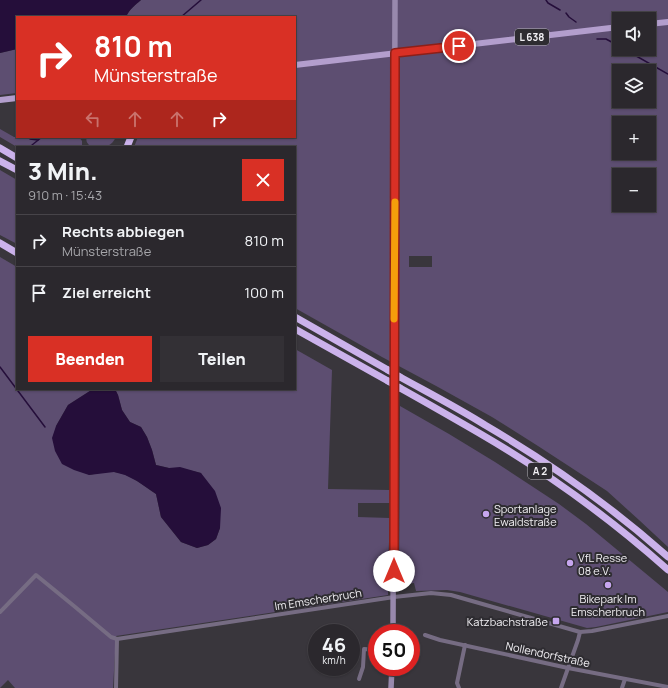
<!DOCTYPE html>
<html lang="de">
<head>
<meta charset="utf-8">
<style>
	:root { --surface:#2b282d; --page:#333035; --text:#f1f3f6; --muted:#a6a6aa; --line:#474449; --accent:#d93025 }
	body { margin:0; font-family:Manrope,sans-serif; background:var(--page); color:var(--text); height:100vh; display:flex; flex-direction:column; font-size:15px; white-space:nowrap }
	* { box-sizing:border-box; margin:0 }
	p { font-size:13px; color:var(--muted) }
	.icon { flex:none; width:22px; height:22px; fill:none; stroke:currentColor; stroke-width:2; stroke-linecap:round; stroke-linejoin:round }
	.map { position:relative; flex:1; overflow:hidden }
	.details { position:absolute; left:16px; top:146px; width:280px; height:244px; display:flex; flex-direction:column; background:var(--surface); border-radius:0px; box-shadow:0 1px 3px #0004,0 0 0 1px var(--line) }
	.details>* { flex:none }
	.hud { position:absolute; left:16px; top:16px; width:280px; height:122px; border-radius:0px; box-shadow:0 1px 3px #0004,0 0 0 1px var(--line); background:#d93025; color:#fff; overflow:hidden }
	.tools { position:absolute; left:612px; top:12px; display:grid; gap:8px }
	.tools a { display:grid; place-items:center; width:44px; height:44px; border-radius:0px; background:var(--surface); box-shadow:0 1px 3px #0004,0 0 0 1px var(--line); font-size:20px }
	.speed { position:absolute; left:308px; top:624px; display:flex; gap:8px; font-size:20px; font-weight:700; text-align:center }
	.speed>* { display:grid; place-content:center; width:52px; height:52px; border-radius:50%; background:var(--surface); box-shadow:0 1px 3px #0004,0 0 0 1px var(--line); line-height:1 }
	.speed small { font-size:10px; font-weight:400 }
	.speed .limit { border:6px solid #d22; background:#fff; color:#111 }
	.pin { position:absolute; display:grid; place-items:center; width:34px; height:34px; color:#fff; margin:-17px; border:2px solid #fff; border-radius:50%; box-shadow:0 1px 4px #0007 }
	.me { position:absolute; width:44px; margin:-22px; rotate:0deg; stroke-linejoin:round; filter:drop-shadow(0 0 3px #0008) }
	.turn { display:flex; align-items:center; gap:14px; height:84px; padding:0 12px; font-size:18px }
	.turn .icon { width:52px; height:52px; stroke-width:2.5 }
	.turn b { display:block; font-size:28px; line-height:34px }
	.lanes { display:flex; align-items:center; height:38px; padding:0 12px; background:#0003; justify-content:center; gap:20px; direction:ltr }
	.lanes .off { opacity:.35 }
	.round { display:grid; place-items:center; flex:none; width:42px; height:42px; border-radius:0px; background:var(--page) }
	.headline { display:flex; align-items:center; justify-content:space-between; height:68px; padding:0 12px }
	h1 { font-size:24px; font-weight:800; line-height:30px }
	.primary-button { display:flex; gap:8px; margin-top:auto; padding:8px 12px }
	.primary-button a { flex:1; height:46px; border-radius:0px; background:var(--accent); color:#fff; font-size:16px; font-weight:800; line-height:46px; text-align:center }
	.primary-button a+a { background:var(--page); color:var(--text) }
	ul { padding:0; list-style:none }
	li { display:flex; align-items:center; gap:12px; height:52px; padding:0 12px; border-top:1px solid var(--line) }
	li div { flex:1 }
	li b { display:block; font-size:15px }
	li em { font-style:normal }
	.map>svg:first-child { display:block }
</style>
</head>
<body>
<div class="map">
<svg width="668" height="688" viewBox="0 0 668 688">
	<rect width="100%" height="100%" fill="#39363c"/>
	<!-- green -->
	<g fill="#5d4e71" fill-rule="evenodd">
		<path d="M141,0H668V547L639,520L607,491L538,446L492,417L438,387L382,357L295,308V147H134L138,137H295V17H126C129,10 135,5 141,0ZM619,19H649V49H619ZM619,71H649V101H619ZM619,123H649V153H619ZM619,175H649V205H619ZM409,256H432V267H409Z"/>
		<polygon points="17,49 17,93 0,95 0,53"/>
		<polygon points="0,129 14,137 79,137 82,141 82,147 17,147 0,137"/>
		<path d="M87,137H116C110,149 102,147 91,147C88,144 85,141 87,137Z"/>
		<polygon points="0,170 17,180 17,244 0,235"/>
		<path d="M0,257L17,267V389H93L68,405L56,426L89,475C97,474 106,471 114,472C130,473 143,486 156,494L161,517L181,542L197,548L208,545L216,539L220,528L201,473L180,468H169L156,465L152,450L147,437L141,427L130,422L122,410L118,395L115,389H295V349L332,370L328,489L390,490V503H358V517L390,518L388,566V595L116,636L113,688H15L8,680L0,688Z"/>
		<polygon points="400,406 449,434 495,462 559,504 586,524 668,592 668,612 596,627 587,628 460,592 447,590 416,591 414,583 401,585 399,577"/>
	</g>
	<!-- water -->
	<g fill="#250e3a">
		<path d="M0,0H141C135,5 129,10 126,17H17V49L0,53Z"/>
		<polygon points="93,389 115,389 118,395 122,410 130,422 141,427 147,437 152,450 156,465 169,468 180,467 201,473 215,491 221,508 220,528 216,539 208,545 197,548 181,542 161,517 156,494 137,481 125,475 114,472 89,475 74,470 62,464 55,451 52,438 56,426 68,405"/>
	</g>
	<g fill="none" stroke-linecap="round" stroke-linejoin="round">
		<!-- stream -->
		<g stroke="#250e3a" stroke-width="1.5">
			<polyline points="546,0 548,3 560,10"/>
			<polyline points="566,13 569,17 576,22"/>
			<polyline points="181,17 201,0"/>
			<polyline points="597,39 606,39 619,46"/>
			<polyline points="624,49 668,74"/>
			<polyline points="30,139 38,140"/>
			<polyline points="32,145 42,137"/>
			<polyline points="0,367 45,427"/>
		</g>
		<!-- street -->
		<g stroke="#766c83" stroke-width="4">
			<polyline points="0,612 36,575 74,606 111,637 117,639 394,597 431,593 451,595 580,632 592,631 668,616"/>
			<polyline points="425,635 440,640 568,668 668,687"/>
			<polyline points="359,679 363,667 364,649 377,650"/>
			<polyline points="116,688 117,639"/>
			<polyline points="459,688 457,683 465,645"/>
			<polyline points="561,688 578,640 580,632"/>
			<polyline points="622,688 625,679"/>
		</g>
		<!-- secondary -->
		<g stroke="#9889ad" stroke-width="5.5">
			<polyline points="393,633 395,0"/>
			<polyline points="391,688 392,667"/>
		</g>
		<!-- primary -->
		<g stroke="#b39ecd" stroke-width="6">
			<polyline points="649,24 668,22"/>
			<polyline points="295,65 619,27"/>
			<polyline points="0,100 17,98"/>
		</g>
		<!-- highway -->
		<g stroke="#cbb2eb" stroke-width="7">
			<polyline points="127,147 131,137"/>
			<polyline points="0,148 17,158"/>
			<polyline points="0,161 17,170"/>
			<polyline points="0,243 17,253"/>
			<polyline points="295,317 388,370"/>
			<polyline points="295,329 388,381"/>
			<path d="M400,377C429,393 458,408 485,425C550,463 612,507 668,557"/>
			<path d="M400,388C427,403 453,418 479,433C546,472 610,518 668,570"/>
		</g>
		<!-- highway-bridge -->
		<g stroke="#cbb2eb" stroke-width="7">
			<polyline points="388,370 400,377"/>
			<polyline points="388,381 400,388"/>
		</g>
	</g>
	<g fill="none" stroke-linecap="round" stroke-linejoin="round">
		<defs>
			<polyline id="route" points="394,571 395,53 459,46"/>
		</defs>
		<!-- route casing -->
		<use href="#route" stroke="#8d1f18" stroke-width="10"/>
		<!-- route -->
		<use href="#route" stroke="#d93025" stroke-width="7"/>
		<!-- slow -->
		<polyline stroke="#f59e0b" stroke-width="7" points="394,319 395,202"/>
	</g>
	<!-- markers -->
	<g fill="#c7a6ef" stroke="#2e2c31" stroke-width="1.5">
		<circle cx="486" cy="514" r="4"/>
		<circle cx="570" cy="563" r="4"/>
		<circle cx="608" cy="585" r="4"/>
		<rect x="552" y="617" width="8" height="8" rx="2"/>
	</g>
	<g text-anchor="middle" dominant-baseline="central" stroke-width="4" stroke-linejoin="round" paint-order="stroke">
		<!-- shield labels -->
		<g fill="#2e2c31" stroke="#b7b5ba" stroke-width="1">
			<rect x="515" y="29" width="34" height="16" rx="3"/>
			<rect x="528" y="463" width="24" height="16" rx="3"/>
		</g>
		<g font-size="10" font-weight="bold" fill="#f2f0f4">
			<text x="532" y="37">L 638</text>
			<text x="540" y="471">A 2</text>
		</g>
		<!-- poi labels -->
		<g font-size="11" fill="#f2f0f4" stroke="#2e2c31" text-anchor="start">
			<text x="494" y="508">Sportanlage<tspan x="494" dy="13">Ewaldstraße</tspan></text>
			<text x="578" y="557">VfL Resse<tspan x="578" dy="13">08 e.V.</tspan></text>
			<text x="608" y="598" text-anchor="middle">Bikepark Im<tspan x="608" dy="13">Emscherbruch</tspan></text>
			<text x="548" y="621" text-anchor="end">Katzbachstraße</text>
		</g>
		<!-- street labels -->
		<g font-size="11" fill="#f2f0f4" stroke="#2e2c31">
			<text transform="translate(318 599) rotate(-9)">Im Emscherbruch</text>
			<text transform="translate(548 654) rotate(12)">Nollendorfstraße</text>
		</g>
	</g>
</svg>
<div class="tools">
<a><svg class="icon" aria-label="sound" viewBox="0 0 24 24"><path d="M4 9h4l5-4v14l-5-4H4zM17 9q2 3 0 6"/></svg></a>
<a><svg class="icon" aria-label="layers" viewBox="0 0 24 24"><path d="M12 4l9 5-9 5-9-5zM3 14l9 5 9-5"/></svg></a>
<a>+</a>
<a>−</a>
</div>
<div class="speed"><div>46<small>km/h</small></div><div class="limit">50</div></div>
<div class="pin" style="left:459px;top:46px;background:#d93025"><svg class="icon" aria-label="arrive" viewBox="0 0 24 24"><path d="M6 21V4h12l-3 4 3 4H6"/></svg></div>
<svg class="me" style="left:394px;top:571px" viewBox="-20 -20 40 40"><circle r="19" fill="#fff"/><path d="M0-13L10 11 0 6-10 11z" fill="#d93025"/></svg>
<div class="hud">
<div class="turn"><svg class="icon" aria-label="right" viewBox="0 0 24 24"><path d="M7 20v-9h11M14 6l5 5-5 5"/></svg><div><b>810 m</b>Münsterstraße</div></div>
<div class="lanes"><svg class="icon off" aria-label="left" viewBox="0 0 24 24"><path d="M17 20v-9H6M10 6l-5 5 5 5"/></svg><svg class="icon off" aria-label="ahead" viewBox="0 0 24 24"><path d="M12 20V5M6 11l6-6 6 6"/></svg><svg class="icon off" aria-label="ahead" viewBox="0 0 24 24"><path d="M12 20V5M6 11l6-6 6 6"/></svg><svg class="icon" aria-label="right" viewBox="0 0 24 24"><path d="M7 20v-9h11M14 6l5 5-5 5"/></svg></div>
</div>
<section class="details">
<div class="headline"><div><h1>3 Min.</h1><p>910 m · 15:43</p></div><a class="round" style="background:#d93025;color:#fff"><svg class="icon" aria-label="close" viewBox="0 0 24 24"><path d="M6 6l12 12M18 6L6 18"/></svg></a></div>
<ul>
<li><svg class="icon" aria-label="right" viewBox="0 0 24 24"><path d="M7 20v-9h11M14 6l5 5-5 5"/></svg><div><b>Rechts abbiegen</b><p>Münsterstraße</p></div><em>810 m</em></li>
<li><svg class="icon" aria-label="arrive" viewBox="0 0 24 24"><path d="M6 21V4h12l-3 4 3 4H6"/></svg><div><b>Ziel erreicht</b></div><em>100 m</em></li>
</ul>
<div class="primary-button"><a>Beenden</a><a>Teilen</a></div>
</section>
</div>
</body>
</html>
